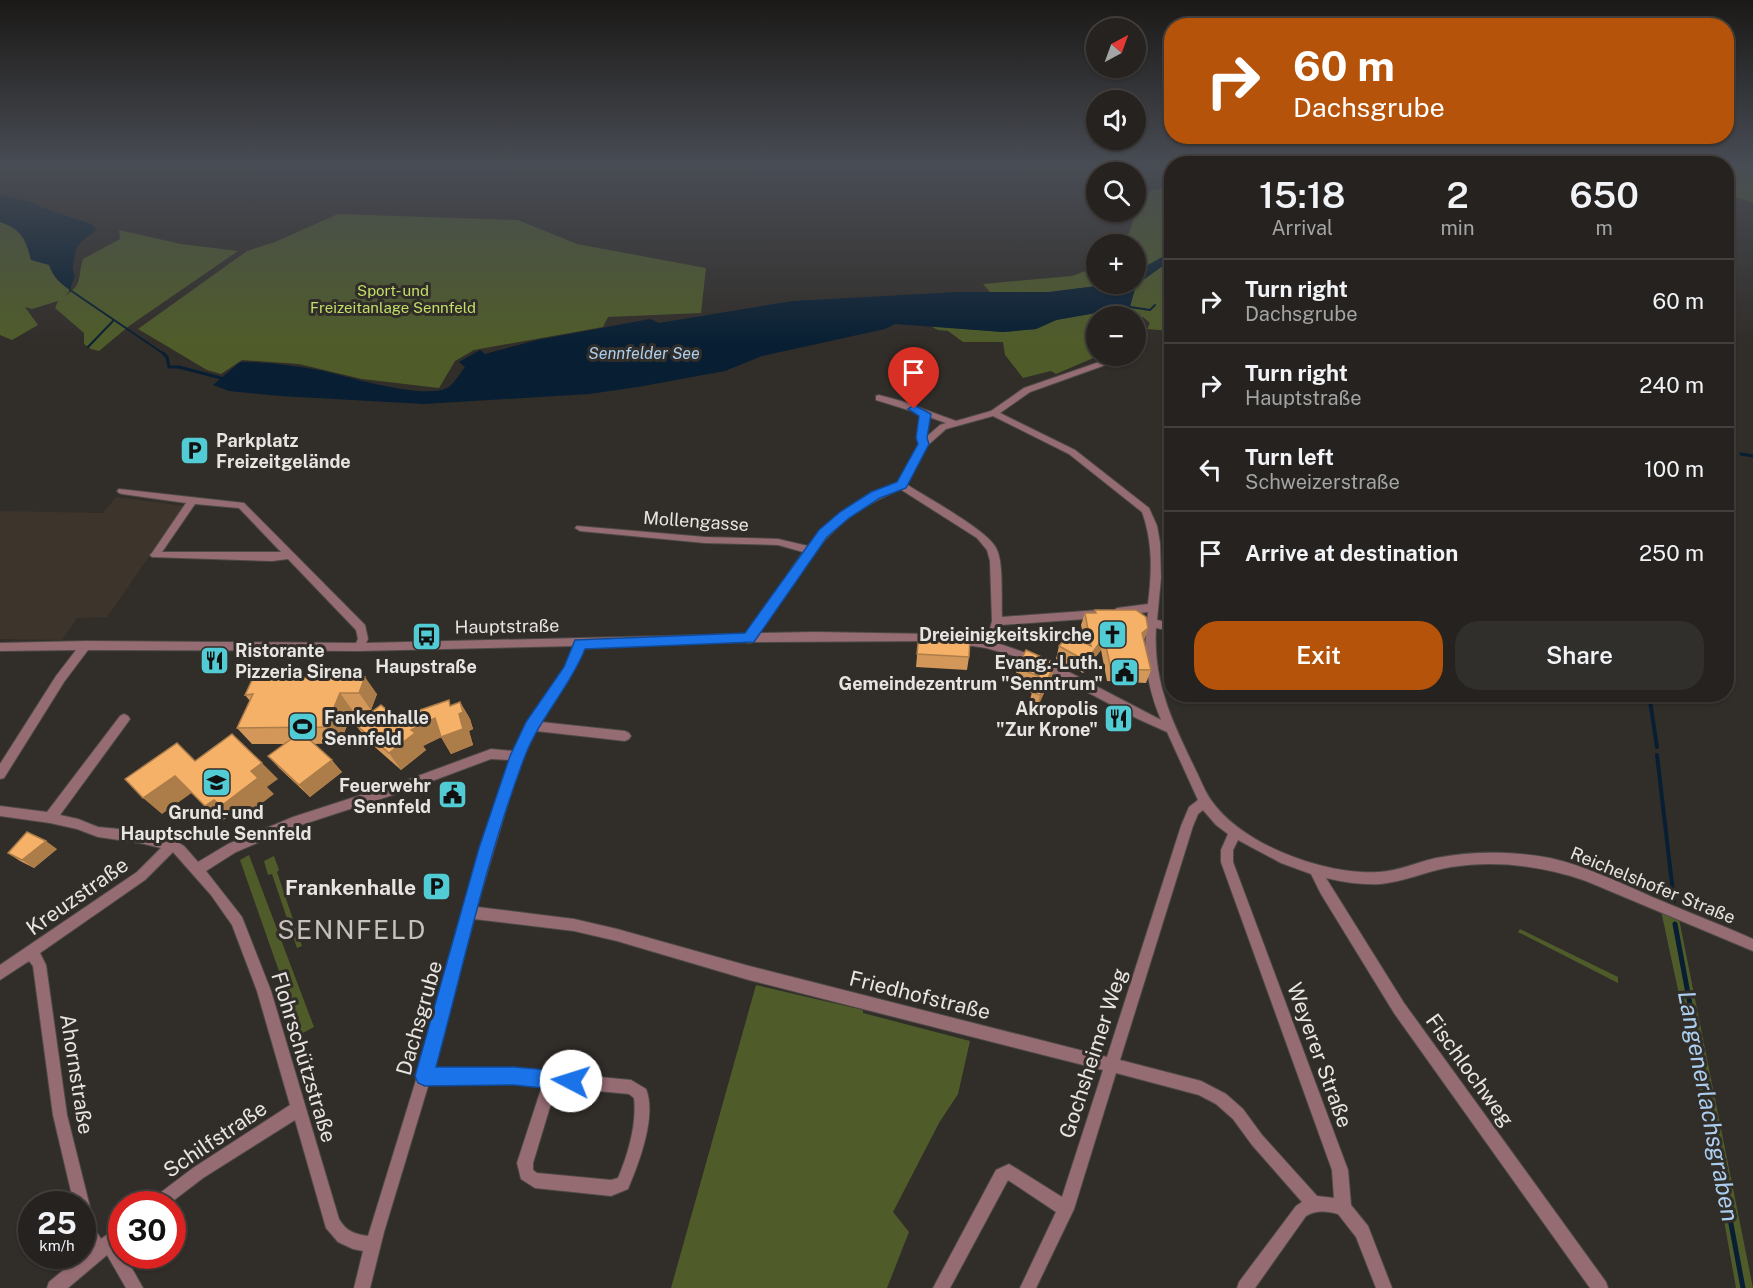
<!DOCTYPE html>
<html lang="en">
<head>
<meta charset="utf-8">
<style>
	:root { --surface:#25221f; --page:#312f2c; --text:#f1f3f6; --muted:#a3a4a4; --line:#423f3d; --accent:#b45309 }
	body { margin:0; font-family:"Public Sans",sans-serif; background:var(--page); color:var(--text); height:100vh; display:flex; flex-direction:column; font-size:22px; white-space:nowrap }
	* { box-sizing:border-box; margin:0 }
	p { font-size:20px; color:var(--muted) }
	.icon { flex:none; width:33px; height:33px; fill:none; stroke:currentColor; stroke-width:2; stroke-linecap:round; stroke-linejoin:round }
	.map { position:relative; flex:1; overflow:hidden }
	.side { position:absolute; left:1164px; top:156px; width:570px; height:546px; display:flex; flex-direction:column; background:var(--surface); border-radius:24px; box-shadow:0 2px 4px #0004,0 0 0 2px var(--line) }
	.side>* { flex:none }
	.top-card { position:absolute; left:1164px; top:18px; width:570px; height:126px; border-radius:24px; box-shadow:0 2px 4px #0004,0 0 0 2px var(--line); background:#b45309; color:#fff; overflow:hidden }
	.needle { width:39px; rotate:41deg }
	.controls { position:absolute; left:1086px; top:18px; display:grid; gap:12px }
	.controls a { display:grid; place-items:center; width:60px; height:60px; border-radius:50%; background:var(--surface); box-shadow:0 2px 4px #0004,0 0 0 2px var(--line); font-size:30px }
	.speed { position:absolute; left:18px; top:1191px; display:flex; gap:12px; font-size:30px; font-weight:700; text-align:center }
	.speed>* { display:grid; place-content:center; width:78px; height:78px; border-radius:50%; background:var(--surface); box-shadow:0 2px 4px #0004,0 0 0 2px var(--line); line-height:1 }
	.speed small { font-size:15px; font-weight:400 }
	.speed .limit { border:9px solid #d22; background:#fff; color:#111 }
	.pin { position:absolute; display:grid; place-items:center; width:51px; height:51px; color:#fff; margin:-62px -26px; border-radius:50% 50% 50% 0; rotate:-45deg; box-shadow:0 0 6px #0007 }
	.pin .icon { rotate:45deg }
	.me { position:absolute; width:66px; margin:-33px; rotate:275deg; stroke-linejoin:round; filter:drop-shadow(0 0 4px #0008) }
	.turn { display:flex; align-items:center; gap:21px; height:126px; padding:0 30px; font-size:27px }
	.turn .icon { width:78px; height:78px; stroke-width:2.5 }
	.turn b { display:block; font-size:42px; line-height:51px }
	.eta { display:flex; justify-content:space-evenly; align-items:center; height:102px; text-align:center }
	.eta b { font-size:36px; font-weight:600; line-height:42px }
	.button { display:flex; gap:12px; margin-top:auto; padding:12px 30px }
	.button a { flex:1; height:69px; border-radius:24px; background:var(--accent); color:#fff; font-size:24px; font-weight:600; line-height:69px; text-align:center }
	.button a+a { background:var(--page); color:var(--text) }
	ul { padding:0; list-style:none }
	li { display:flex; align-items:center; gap:18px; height:84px; padding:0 30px; border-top:2px solid var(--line) }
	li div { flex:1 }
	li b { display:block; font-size:22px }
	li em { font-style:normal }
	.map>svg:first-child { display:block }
</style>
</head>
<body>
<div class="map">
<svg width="1753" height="1288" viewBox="0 0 1753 1288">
	<rect width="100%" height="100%" fill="#312d29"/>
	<!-- built -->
	<polygon fill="#3d342c" points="116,497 184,506 107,617 77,618 62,640 0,639 0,511 103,513"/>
	<!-- green -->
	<g fill="#4f5c29">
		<polygon points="1726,164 1753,164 1753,203 1727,194"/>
		<polygon points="1171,188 1171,252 1136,272 1136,244 1117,243 1129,233 1141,197 1153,190"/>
		<polygon points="338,214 518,220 577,244 706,268 701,313 608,317 603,327 474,350 455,361 439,388 362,379 299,364 242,360 221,374 207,370 138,329 247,251 275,242"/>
		<path d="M0,222L17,228L40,261L50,265C53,277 60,283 70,290L65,296C84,283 77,278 83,259L120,239L119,230L181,244L238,251L129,326L99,351L91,349L84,344V333L55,308L58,301L32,309L25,307L38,325L12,340L0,335Z"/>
		<polygon points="1171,260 1171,331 1147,329 1150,323 1143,317 1136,324 1136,316 1096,316 1098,356 1056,374 1051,371 1023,378 1005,355 1003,342 963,342 948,331 938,330 930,326 1003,332 1036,329 1056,320 1129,307 1136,285"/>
		<polygon points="1096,267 1096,284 1113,284 1049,292 990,292 983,284 1072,276"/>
		<polygon points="249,855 314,1027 301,1034 240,860"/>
		<polygon points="274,856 279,870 277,872 302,946 297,948 272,874 268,875 264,861"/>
		<polygon points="1660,906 1678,914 1753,1288 1736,1288 1708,1130"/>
		<polygon points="1520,929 1618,977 1618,983 1518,932"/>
		<polygon points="756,985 863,1010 863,1013 970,1041 958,1094 939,1123 893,1212 909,1232 887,1288 671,1288"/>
	</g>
	<!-- water -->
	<g fill="#081f33">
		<path d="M0,195L34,203L37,206L91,224L96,229C83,244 77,238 74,261C73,267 71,269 75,275L70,290C60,283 53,277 49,265L31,260C26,239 21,229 0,222Z"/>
		<path d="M1171,252V260L1136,285L1130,307L1056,320L1036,329L1003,332L895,324L885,329L762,356L725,371L638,387L589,394L424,404L280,396L229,391L213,385L240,362C266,362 292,365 319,370C346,376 422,400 447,388C454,384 460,373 465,367L459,362L480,350L485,354L537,340L650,319L659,323L793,301L958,292H1049L1113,284H1136V272Z"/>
	</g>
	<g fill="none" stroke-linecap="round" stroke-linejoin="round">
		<!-- stream-far3 -->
		<g stroke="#081f33" stroke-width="2">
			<polyline points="70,290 164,354"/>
			<polyline points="1130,307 1150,310 1155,305"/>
			<polyline points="1163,312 1172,313"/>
			<polyline points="88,347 113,321"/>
		</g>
		<!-- stream-far2 -->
		<g stroke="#081f33" stroke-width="3">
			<polyline points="163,353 167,357 169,367 179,367 221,378"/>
			<polyline points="1726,451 1732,452"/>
			<polyline points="1741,454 1753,456"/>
		</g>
		<!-- stream-far1 -->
		<g stroke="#081f33" stroke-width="4">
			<polyline points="1649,694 1657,747"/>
			<polyline points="1657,755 1674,901"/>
		</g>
		<!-- stream -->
		<polyline stroke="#081f33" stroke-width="5" points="1675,924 1743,1288"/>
		<defs>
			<path id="street" d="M1106,356H1114L1111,363L1030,392L1000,413L1075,450L1149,508L1157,526L1160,543L1161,578L1157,620L1172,623V631L1156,628C1152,691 1180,735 1205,790C1231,842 1324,876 1379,872C1399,871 1417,862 1436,858C1473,851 1513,851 1550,858C1585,866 1619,882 1652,897C1685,911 1719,924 1753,939V951L1586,881C1543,866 1497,860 1451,867C1427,871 1404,882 1380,884C1362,885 1343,882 1326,878L1404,1003L1606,1282L1608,1288H1590L1394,1013L1321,894L1311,874L1281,863L1238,840L1233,850V862L1348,1170L1351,1205L1368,1226L1392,1288H1376L1356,1237L1338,1214C1326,1211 1317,1210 1306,1216L1255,1288H1237L1239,1282L1296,1206L1302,1202L1252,1145L1233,1119L1216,1104L1199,1095L1116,1073L1074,1209L1036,1288H1020L1056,1212L1008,1180L950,1288H933L996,1170L1009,1164L1014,1167L1062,1197L1103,1070L749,980L617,941L574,931L474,919L434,1069H514L631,1080L646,1089C657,1116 639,1163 628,1189L611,1196L535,1188L521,1179L517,1163L542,1086L514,1083H429L384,1232L370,1288H354L363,1251L353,1249L338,1242L326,1228L295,1120L203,1178L169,1204H149L152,1199L193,1168L290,1105L257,991L232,925L211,895L173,852L145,880L40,953L46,965L67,1115L96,1231L101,1239L122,1224V1243L119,1245L122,1249V1256H125L143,1288H126L107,1255L68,1288H47L49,1282L89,1249L82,1237V1204H74L53,1115L33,966L29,961L0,980V965L137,872L161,848L140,843L98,837L77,829L50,823L0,816V806L47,812L120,716L124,714L128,716L130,719L128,722L60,815L78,819L98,827L140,831L172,839L184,846L198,862L228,844L293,817L407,780L491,749L514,751L527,723L530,722L563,671L574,646L359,651L88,650L64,682L4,778L0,779V764L56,676L76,650L0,651V643L86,641L356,643L358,639L356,630L288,559L272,561L152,557L150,555L152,553L186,503L122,494L119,493L117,491L119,489L244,503L365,625L368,639L366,643L747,634L803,552L778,545L705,543L580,531L575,528L577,526L705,537L778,539L808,546L826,527L846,511L870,496L898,483L920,444L917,438L921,414L876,400V396L879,395L901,401L956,421L991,411L1024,388L1105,360ZM993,416L1069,454L1142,512C1153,542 1152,572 1148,604L1117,608L1112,612L1117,616L1148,612C1143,652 1145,682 1161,720L1044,659L997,643L1001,625L1099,618L1104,614L1099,610L1002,617C1001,600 1004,561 996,548C987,530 926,497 906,484L927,446L946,429ZM929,417L946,423L940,425L925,438ZM900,489L977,538L987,550L990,561L992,621L987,640L957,636L953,637L952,640L953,643L986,648L1011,655L1036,665L1138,719L1167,732L1198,800L1189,807L1181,826L1107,1057L749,966L617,929L574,919L477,907L510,796L523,758L536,731L625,741L629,739L631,736L629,733L625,731L541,722L571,676L584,646L745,642L749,643L753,642L937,641L938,638L937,635L933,634L815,632L758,633C786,591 811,547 851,516C866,505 884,497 900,489ZM195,504L239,508L281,552H162ZM491,759L510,760L486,834L420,1067L368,1236C354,1234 346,1231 339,1219L271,991L242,917L206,871L236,852L295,827L408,790ZM1203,810L1216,825L1228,834L1221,850V862L1332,1170L1334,1198L1317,1196L1262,1135L1243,1109L1226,1094L1201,1081L1120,1060L1193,826L1198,814ZM556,1087L629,1094L634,1098C637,1125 628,1154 618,1178L611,1180L537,1173L533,1170V1163Z"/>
		</defs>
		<!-- street casing -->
		<use href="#street" stroke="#4e4a47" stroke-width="2"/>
		<!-- street -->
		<use href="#street" fill="#966c73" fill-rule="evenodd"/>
	</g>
	<!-- wall -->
	<g fill="#d39859">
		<polygon points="1095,610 1148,628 1144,640 1151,670 1146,683 1107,681 1101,650 1083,673 1056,659 1059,646 1085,643 1081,625 1085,613 1095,613"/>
		<polygon points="919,634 969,657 967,670 916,667"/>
		<polygon points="1055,663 1052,676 1037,708 1029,704 1033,688 1015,681 1017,668"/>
		<polygon points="253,678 377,694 371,710 353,711 340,743 314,744 342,772 310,797 279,768 268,756 285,744 252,744 237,728 250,701 245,695"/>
		<polygon points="460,702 470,719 473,729 469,731 473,745 451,754 441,737 423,746 426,750 401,770 368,741 355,724 403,724"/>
		<polygon points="57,849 34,868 20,861 8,853"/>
	</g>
	<!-- shaded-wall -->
	<g fill="#ac7c49">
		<polygon points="1148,628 1143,641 1142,633"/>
		<polygon points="1104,637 1101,650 1083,673 1086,661"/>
		<polygon points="1055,663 1052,676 1037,708 1040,695"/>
		<polygon points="365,677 377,694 371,710 359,693"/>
		<polygon points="340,693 353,711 340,743 326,727"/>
		<polygon points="460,702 470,719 473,729 469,731 473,745 451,754 441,737 459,714"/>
		<polygon points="435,718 446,735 423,746 426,750 401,770 389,753 411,730"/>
		<polygon points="332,760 342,772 310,797 299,785"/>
		<polygon points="262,763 278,779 267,787 274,794 237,822 230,815 222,821 205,806"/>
		<polygon points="175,776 193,792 162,814 143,798"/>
		<polygon points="46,841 57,849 34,868 22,860"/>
	</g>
	<!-- building -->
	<g fill="#f5b168" stroke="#ac7c49" stroke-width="1.5">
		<polygon points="1095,610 1136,610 1146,617 1148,628 1142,633 1151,670 1111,669 1104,637 1086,661 1059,646 1069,634 1091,646 1085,613 1096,613"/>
		<polygon points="919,634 970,637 969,657 917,654"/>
		<polygon points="1026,650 1055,663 1040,695 1031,692 1039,676 1017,668"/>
		<polygon points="365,677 359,693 340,693 326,727 237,728 253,694 245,695 253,678"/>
		<polygon points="449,700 450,706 460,702 463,712 459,714 463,729 441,737 435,718 411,730 415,733 389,753 355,724 381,705 403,724 420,710"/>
		<polygon points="301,732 332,760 299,785 268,756"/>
		<polygon points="232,734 262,763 251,771 258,778 221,806 214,800 205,806 175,776 143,798 125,779 177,743 195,761"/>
		<polygon points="27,832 46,841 22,860 8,853"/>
	</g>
	<!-- sky -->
	<linearGradient id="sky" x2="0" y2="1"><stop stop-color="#1b1917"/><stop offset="0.48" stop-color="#484c54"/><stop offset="1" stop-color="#484c54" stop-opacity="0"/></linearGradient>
	<rect width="1753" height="344" fill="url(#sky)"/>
	<!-- route -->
	<path fill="#1a73e8" stroke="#114b97" stroke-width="1.5" d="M914,405L931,414L927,438L929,444L906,488L880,498L849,518L827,537L754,642L585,649C570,687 540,717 525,756C487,856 464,963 436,1067H514L571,1072L578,1075L581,1081L578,1088L571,1091L514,1085L425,1086L418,1083L415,1076L479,848L510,756L526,722L564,667L575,640L745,633L819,530L840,512L871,492L897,482L918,444L916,438L919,416L908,409Z"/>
	<!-- icons -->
	<defs>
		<symbol id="parking-square" viewBox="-11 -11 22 22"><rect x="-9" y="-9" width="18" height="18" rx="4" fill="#51ccd5" stroke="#312d29"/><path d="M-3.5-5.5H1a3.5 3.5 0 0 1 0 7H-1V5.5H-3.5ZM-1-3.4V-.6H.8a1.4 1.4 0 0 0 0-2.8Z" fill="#111"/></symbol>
		<symbol id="church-square" viewBox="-11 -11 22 22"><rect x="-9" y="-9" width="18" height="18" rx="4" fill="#51ccd5" stroke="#312d29"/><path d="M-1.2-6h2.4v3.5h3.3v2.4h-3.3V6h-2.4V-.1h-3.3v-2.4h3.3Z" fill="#111"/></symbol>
		<symbol id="bus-square" viewBox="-11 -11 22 22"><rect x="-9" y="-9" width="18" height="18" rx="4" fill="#51ccd5" stroke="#312d29"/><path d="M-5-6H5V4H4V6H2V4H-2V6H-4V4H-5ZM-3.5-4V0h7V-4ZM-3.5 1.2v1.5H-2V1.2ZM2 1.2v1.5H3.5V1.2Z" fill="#111"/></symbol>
		<symbol id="restaurant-square" viewBox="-11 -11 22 22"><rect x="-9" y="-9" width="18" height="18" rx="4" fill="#51ccd5" stroke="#312d29"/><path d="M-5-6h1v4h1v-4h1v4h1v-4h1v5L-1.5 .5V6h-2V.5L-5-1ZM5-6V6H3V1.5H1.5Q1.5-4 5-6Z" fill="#111"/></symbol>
		<symbol id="civic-square" viewBox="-11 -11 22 22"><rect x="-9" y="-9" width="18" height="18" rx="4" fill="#51ccd5" stroke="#312d29"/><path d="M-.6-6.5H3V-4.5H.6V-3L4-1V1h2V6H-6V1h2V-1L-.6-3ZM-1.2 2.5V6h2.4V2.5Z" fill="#111"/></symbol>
		<symbol id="stadium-square" viewBox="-11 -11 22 22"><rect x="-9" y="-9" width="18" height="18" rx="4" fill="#51ccd5" stroke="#312d29"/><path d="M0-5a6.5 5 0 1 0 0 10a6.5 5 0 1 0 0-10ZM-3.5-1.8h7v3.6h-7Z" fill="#111"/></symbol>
		<symbol id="school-square" viewBox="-11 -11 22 22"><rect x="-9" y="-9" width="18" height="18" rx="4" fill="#51ccd5" stroke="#312d29"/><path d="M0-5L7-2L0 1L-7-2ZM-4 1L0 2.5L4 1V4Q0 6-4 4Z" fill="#111"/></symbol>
	</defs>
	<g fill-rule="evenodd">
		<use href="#parking-square" x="178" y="434" width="33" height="33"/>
		<use href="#church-square" x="1096" y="618" width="33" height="33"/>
		<use href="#bus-square" x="410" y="620" width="33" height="33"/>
		<use href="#restaurant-square" x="198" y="644" width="33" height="33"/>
		<use href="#civic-square" x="1108" y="656" width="33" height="33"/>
		<use href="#restaurant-square" x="1102" y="702" width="33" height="33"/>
		<use href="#stadium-square" x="286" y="710" width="33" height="33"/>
		<use href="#school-square" x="200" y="766" width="33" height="33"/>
		<use href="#civic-square" x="436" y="778" width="33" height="33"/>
		<use href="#parking-square" x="420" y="870" width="33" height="33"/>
	</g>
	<g text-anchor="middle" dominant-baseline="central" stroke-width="6" stroke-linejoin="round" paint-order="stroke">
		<!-- far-park labels -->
		<g font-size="15" fill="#c2df68" stroke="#312d29">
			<text x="393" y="290">Sport- und<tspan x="393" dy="17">Freizeitanlage Sennfeld</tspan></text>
		</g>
		<!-- far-water labels -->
		<g font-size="16" font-style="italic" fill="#abceef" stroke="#312d29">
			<text x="644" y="353">Sennfelder See</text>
		</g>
		<!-- poi labels -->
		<g font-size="18" font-weight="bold" fill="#e7e5e2" stroke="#312d29" text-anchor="end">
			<text x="216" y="440" text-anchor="start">Parkplatz<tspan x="216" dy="21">Freizeitgelände</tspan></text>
			<text x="1092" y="634">Dreieinigkeitskirche</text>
			<text x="235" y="650" text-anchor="start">Ristorante<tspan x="235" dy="21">Pizzeria Sirena</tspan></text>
			<text x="1103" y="662">Evang.-Luth.<tspan x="1103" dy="21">Gemeindezentrum "Senntrum"</tspan></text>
			<text x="426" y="666" text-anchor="middle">Haupstraße</text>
			<text x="1098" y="708">Akropolis<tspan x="1098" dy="21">"Zur Krone"</tspan></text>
			<text x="324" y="717" text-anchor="start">Fankenhalle<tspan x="324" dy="21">Sennfeld</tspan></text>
			<text x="431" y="785">Feuerwehr<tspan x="431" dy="21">Sennfeld</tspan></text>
			<text x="216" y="812" text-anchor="middle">Grund- und<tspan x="216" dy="21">Hauptschule Sennfeld</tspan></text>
		</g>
		<!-- street labels -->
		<g font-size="18" fill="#e7e5e2" stroke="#312d29">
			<text transform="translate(696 521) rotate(4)">Mollengasse</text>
			<text transform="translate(507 626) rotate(-1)">Hauptstraße</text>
			<text transform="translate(1653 885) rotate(22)">Reichelshofer Straße</text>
		</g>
		<!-- near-poi labels -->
		<g font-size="21" font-weight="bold" fill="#e7e5e2" stroke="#312d29" text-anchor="end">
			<text x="416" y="887">Frankenhalle</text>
		</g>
		<!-- near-street labels -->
		<g font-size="21" fill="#e7e5e2" stroke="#312d29">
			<text transform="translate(77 896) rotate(-35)">Kreuzstraße</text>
			<text transform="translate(920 995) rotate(14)">Friedhofstraße</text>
			<text transform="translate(419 1018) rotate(-74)">Dachsgrube</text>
			<text transform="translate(1093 1053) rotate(-72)">Gochsheimer Weg</text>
			<text transform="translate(1320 1055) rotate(70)">Weyerer Straße</text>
			<text transform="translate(304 1057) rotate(73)">Flohrschützstraße</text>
			<text transform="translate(1470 1070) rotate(54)">Fischlochweg</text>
			<text transform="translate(77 1074) rotate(81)">Ahornstraße</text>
			<text transform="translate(215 1139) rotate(-34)">Schilfstraße</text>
		</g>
		<!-- near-water labels -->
		<g font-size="24" font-style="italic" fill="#abceef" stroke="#312d29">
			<text transform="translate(1709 1106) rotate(79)">Langenerlachsgraben</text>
		</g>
		<!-- near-quarter labels -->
		<g font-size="26" letter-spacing="1.5" fill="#c5c0bc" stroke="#312d29">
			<text x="352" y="929">SENNFELD</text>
		</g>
	</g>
</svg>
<div class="controls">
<a><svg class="needle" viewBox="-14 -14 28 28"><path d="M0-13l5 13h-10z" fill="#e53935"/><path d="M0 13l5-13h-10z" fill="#a3a4a4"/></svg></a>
<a><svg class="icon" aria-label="sound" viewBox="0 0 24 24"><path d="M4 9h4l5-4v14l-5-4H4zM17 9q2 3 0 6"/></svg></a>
<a><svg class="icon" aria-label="search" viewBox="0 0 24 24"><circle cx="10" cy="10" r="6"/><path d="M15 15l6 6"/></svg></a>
<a>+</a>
<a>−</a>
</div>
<div class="speed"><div>25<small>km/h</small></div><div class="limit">30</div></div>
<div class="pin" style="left:914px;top:409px;background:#d93025"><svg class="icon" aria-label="arrive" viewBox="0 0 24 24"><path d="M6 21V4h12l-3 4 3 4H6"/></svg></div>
<svg class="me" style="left:571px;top:1081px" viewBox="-20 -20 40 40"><circle r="19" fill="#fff"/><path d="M0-13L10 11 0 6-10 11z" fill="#1a73e8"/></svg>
<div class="top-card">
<div class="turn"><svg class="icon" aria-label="right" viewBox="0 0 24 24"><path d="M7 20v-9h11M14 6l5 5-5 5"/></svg><div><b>60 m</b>Dachsgrube</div></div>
</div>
<section class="side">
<div class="eta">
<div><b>15:18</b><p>Arrival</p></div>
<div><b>2</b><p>min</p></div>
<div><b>650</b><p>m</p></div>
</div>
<ul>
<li><svg class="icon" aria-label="right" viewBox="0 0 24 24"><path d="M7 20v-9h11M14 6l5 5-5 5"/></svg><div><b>Turn right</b><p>Dachsgrube</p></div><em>60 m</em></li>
<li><svg class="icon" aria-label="right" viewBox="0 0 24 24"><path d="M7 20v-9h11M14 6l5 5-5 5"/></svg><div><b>Turn right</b><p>Hauptstraße</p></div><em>240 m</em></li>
<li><svg class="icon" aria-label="left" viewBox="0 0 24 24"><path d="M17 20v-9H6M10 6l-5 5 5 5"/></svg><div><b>Turn left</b><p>Schweizerstraße</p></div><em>100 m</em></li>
<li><svg class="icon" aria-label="arrive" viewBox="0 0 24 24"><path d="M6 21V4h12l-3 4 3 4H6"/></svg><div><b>Arrive at destination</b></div><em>250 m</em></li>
</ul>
<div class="button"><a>Exit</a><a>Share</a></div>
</section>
</div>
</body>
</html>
